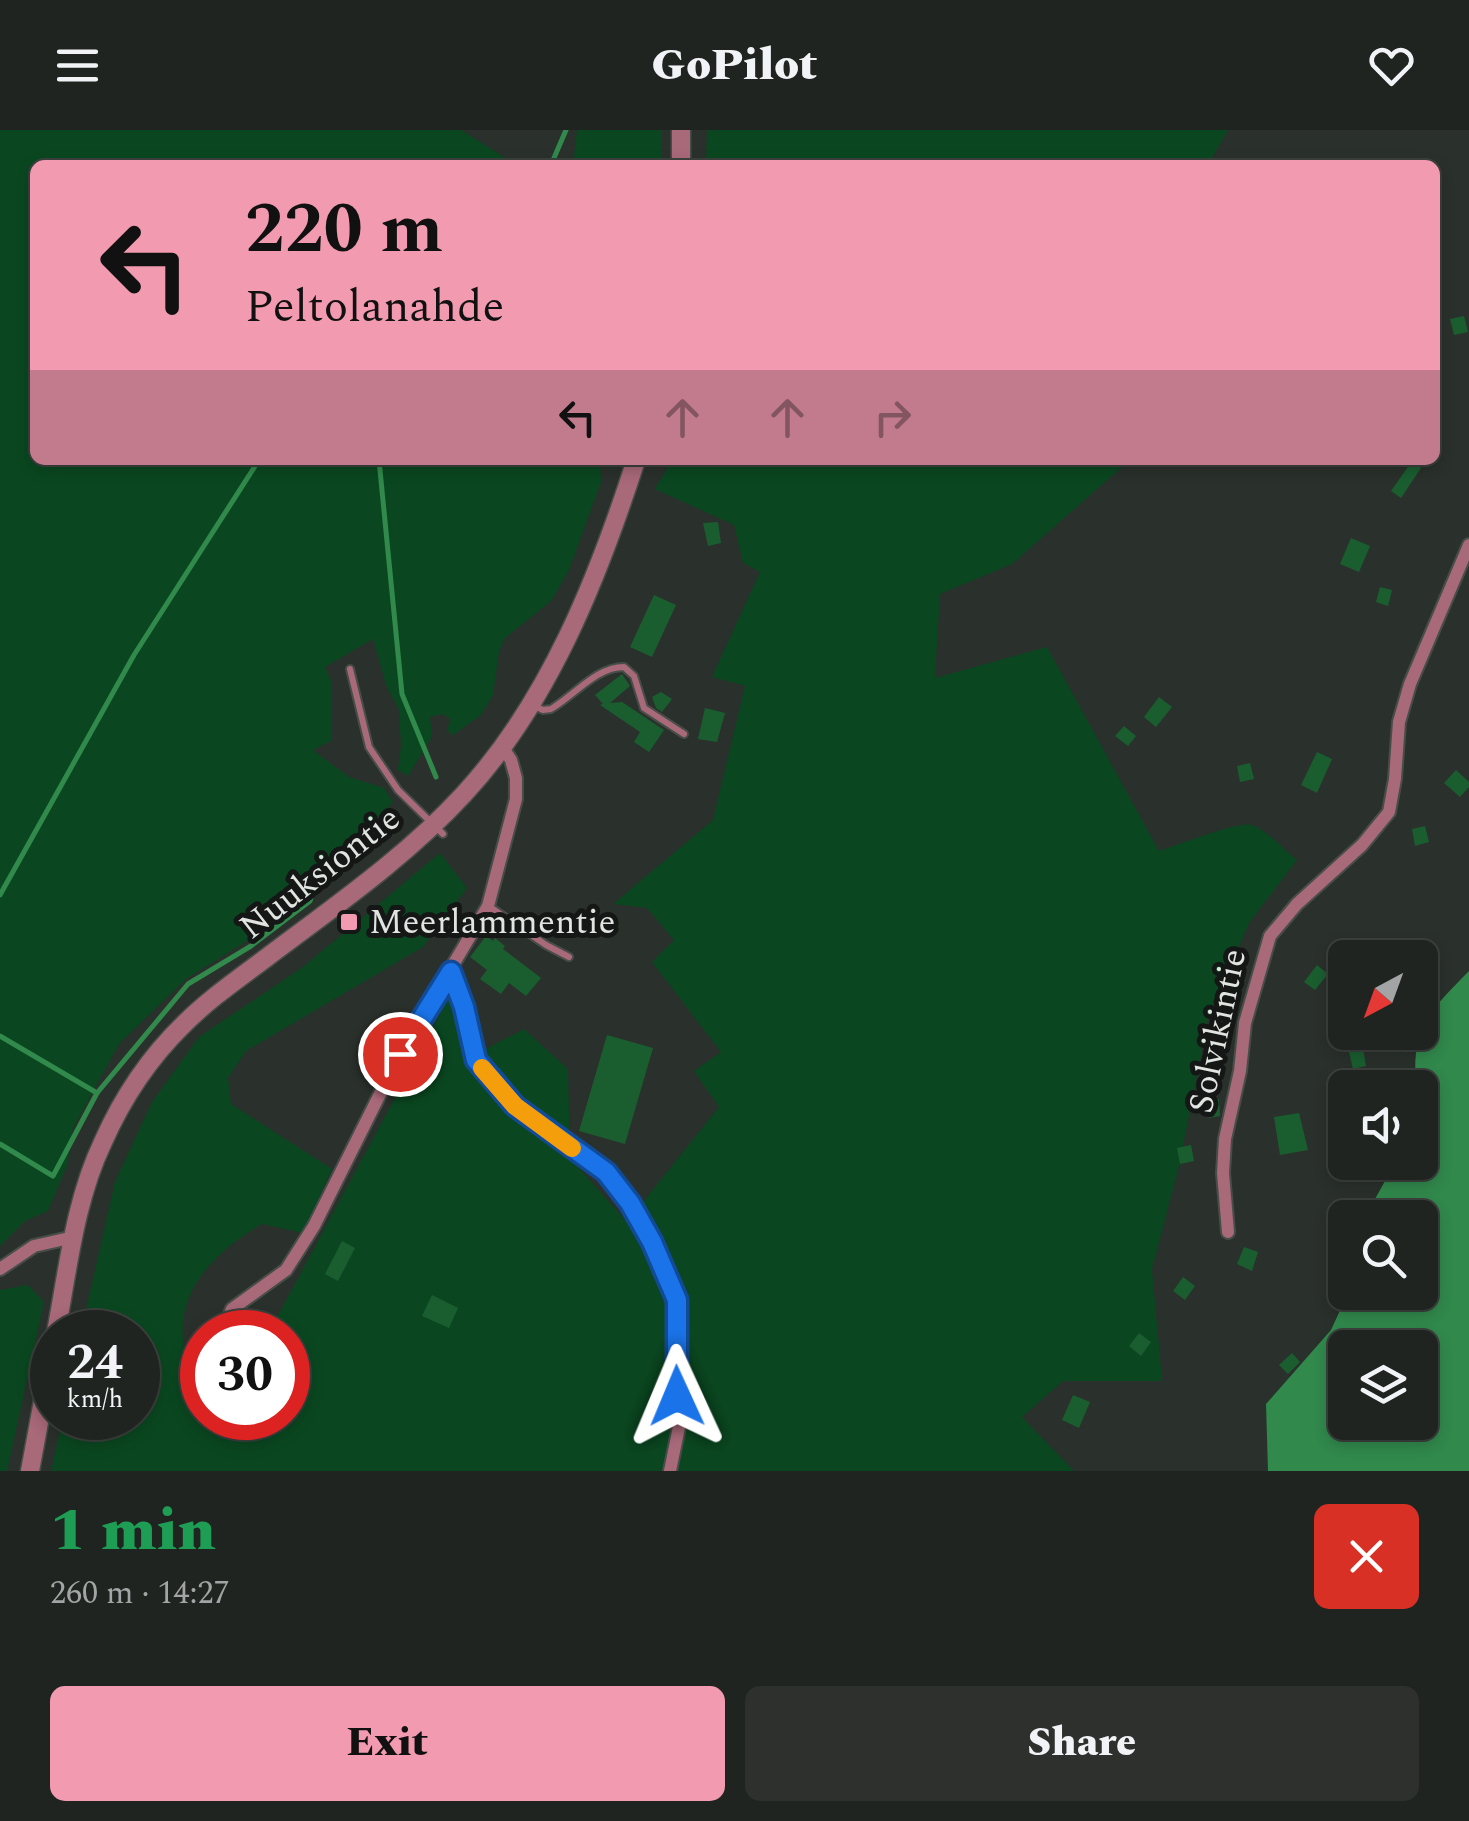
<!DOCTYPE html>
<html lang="en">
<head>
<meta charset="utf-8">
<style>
	:root { --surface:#202420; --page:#2d302d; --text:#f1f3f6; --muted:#a2a4a5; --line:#3d413e; --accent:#f29ab0 }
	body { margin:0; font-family:Spectral,serif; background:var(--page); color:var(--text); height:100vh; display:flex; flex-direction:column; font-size:38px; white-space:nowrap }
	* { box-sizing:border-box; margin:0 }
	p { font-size:32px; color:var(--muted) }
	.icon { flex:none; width:55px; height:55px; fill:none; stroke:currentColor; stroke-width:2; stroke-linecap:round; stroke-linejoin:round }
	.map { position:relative; height:1341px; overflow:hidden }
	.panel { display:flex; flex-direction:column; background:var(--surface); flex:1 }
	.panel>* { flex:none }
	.guide { position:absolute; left:30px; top:30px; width:1410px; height:305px; border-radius:15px; box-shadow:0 5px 15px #0003,0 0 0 2px var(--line); background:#f29ab0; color:#111; overflow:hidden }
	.needle { width:65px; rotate:221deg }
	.controls { position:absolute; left:1328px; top:810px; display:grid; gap:20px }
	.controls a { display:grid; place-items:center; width:110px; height:110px; border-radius:15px; background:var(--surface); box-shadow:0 5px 15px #0003,0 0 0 2px var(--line); font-size:50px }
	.speed { position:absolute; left:30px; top:1180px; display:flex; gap:20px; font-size:50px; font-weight:700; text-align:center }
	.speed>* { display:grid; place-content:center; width:130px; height:130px; border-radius:50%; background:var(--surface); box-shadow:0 5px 15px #0003,0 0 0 2px var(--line); line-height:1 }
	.speed small { font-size:25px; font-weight:400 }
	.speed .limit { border:15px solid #d22; background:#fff; color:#111 }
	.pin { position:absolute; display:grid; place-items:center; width:85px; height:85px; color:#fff; margin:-42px; border:5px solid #fff; border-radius:50%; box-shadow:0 2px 10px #0007 }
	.me { position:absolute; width:110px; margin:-55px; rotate:359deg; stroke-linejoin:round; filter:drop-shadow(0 0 8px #0008) }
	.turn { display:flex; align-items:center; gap:35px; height:210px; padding:0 50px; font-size:45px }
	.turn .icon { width:130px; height:130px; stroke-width:2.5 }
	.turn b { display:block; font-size:70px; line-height:85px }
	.lanes { display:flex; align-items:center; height:95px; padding:0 50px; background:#0003; justify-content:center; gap:50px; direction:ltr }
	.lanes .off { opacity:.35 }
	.round { display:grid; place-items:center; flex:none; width:105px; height:105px; border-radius:15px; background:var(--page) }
	.head { display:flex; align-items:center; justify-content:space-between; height:170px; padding:0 50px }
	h1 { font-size:60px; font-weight:800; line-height:75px; color:#1e9e55 }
	.button { display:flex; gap:20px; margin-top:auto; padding:20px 50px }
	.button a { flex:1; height:115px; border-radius:15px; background:var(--accent); color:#111; font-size:40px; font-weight:800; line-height:115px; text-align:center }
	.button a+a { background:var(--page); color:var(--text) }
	header { display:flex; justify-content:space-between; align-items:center; height:130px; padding:0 50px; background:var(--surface); font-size:45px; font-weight:800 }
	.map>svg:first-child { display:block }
</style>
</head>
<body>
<header><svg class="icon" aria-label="menu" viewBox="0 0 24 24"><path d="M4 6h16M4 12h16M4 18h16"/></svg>GoPilot<svg class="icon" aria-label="heart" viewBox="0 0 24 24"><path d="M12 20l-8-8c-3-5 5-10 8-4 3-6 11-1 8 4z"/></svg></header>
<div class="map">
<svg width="1469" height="1341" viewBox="0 0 1469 1341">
	<rect width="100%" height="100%" fill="#2a302b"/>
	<!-- green -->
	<g fill="#0a4720">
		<polygon points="0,0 461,0 517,35 35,35 35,330 600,330 601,352 569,440 552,470 504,509 499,522 493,565 481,585 453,605 447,600 451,589 442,584 430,587 432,607 408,646 398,640 401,616 399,580 386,555 373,509 325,537 331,551 331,611 313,620 349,647 384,658 393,672 368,697 333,743 274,794 186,849 119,914 73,998 67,1036 48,1081 25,1091 0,1116"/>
		<polygon points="577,0 662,0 661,35 573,35"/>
		<polygon points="707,0 1228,0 1208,35 706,35"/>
		<path d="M672,330H965L976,337L978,330H1130L1012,434L940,464L935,548L1047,517L1159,721C1178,715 1238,691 1252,695C1267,700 1284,720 1297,730L1249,793L1208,890L1179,1036L1152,1139L1162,1251H1063L1022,1287L1074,1341H51L63,1288H138V1202H81L115,1052L152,972L199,907L303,837L440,723L467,758L423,817L246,921L228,948L231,974L332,1039L303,1103L262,1094C219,1119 174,1160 184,1215C186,1225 195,1233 200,1242C206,1254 202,1274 202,1288H288V1202H269L460,847L482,921L524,899L568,939L570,1028L627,1092L719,977L694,941L721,922L652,832L674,810L647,778L613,774L713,690L745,556L712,547L760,442L743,433L734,395L655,359Z"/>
		<polygon points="28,1155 44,1172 7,1341 0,1341 0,1160"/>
	</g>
	<!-- water -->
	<path fill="#31894c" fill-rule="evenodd" d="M1469,841V1341H1268L1266,1274L1331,1200L1348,1163L1420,1162V1088L1365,1087L1395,1033L1420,1032V958L1416,957C1411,897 1429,882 1469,841ZM1345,1218H1420V1292H1345Z"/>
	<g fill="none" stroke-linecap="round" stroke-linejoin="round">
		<!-- stream -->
		<g stroke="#31894c" stroke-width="5">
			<polyline points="551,35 566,0"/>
			<polyline points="379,330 402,564 436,647"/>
			<polyline points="0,765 134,525 259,330"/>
			<polyline points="0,906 97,963"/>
			<polyline points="0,1014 53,1046 97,963 188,854 251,816 310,771 316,750"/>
		</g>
	</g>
	<!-- building -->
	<g fill="#1a5e30">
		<polygon points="1464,186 1468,202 1454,205 1450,189"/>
		<polygon points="1412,331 1421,338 1401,368 1391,361"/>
		<polygon points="718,392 721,413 708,416 703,393"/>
		<polygon points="1351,408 1370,416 1359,442 1340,434"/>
		<polygon points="1380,457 1392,460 1388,476 1376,472"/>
		<polygon points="654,465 676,475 652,527 630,517"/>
		<polygon points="622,544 630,556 610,573 622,572 664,600 649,622 634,612 640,602 600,575 603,574 595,565"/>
		<polygon points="661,562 672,569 662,582 656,578 652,567"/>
		<polygon points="1159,567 1172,577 1156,597 1144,587"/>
		<polygon points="705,578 725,583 717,612 698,609"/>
		<polygon points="1124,596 1136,606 1128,616 1115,606"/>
		<polygon points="1317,622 1332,629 1317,663 1301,655"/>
		<polygon points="1250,633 1254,649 1240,652 1237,636"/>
		<polygon points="1456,640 1469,652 1469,657 1460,667 1444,653"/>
		<polygon points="1425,696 1429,712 1415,716 1412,699"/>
		<polygon points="486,806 493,811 495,808 505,816 503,819 541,848 526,866 509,853 501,864 480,849 487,840 470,827"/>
		<polygon points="1317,835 1328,844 1315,860 1304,852"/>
		<polygon points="1379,902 1407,902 1416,910 1406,923"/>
		<polygon points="607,905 653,918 625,1014 579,1001"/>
		<polygon points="1363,919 1366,936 1353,939 1349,922"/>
		<polygon points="1219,969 1220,986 1209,988 1206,972"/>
		<polygon points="1299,983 1308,1020 1280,1025 1274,987"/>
		<polygon points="1191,1015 1194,1031 1180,1034 1177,1018"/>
		<polygon points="342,1111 355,1118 338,1151 325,1144"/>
		<polygon points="1244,1117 1258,1122 1252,1141 1237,1134"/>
		<polygon points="1183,1147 1195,1156 1185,1170 1173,1161"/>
		<polygon points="432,1165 458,1178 449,1198 422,1186"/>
		<polygon points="1139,1203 1151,1212 1141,1226 1129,1216"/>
		<polygon points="1292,1223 1300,1232 1288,1244 1279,1235"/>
		<polygon points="1073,1265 1090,1272 1079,1298 1062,1290"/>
	</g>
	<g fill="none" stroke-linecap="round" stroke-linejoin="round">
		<defs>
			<g id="service">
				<polyline points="350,539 369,617 398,660 443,704"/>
				<path d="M532,575L543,580L551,579C575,565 596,537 624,537L634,546L644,578L684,604"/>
				<polyline points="490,777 546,815 569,827"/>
			</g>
			<g id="minor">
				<polyline points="451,842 463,877 476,930 515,976 607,1042 630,1073 677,1170 679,1297 670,1341"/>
				<polyline points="1228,1102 1223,1043 1225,1009 1240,941 1245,893 1270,806 1297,774 1362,715 1389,682 1395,649 1399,592 1410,554 1469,415"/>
				<polyline points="0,1139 34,1116 74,1107"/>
				<polyline points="224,1199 232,1179 286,1140 314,1096 400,924 488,776 516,669 516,648 511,630 503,618"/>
			</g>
			<g id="tertiary">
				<polyline points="681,0 681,35"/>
				<path d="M56,1202C68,1139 75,1070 103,1012C122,969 150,927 184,894C209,869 238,849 266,828C335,776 406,727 464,664C549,572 598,448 636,330"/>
				<polyline points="30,1341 52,1222"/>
			</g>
		</defs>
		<!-- service casing -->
		<use href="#service" stroke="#474d48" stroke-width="10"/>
		<!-- minor casing -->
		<use href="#minor" stroke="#474d48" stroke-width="16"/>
		<!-- tertiary casing -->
		<use href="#tertiary" stroke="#474d48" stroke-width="21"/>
		<!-- service -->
		<use href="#service" stroke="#a86979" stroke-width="6"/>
		<!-- minor -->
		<use href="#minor" stroke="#a86979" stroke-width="12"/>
		<!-- tertiary -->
		<use href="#tertiary" stroke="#a86979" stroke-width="18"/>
	</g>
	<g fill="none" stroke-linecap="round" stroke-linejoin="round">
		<defs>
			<polyline id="route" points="400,924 451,842 464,877 476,930 515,976 606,1042 630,1073 652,1112 677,1170 677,1266"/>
		</defs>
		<!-- route casing -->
		<use href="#route" stroke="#114b97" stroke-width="25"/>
		<!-- route -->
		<use href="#route" stroke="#1a73e8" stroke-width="18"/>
		<!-- slow -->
		<polyline stroke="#f59e0b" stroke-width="18" points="482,938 515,976 572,1018"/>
	</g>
	<!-- markers -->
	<rect fill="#f29ab0" stroke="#141715" stroke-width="4" x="339" y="782" width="20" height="20" rx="5"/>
	<g text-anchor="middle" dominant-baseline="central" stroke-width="10" stroke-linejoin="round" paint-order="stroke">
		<!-- street labels -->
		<g font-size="35" fill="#e1e5e2" stroke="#141715">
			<text transform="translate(320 743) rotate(-38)">Nuuksiontie</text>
			<text transform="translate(1218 901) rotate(-78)">Solvikintie</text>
		</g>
		<!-- poi labels -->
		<g font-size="35" fill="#e1e5e2" stroke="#141715" text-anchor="start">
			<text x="369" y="792">Meerlammentie</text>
		</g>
	</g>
</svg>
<div class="controls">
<a><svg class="needle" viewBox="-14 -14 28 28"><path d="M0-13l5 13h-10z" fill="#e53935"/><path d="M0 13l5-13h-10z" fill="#a2a4a5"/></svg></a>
<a><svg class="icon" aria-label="sound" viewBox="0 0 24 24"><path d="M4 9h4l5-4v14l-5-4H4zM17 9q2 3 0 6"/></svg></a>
<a><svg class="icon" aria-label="search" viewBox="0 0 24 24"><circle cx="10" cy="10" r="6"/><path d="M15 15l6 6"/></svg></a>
<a><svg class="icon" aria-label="layers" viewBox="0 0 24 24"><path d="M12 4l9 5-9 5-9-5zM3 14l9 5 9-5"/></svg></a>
</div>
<div class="speed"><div>24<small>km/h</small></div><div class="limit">30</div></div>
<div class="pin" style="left:400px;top:924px;background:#d93025"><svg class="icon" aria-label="arrive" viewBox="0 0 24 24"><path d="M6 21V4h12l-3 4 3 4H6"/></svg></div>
<svg class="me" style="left:677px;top:1266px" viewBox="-20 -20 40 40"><path d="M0-17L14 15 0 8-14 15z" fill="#1a73e8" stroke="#fff" stroke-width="4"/></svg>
<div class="guide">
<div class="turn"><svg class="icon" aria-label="left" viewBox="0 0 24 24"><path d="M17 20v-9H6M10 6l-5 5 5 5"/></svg><div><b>220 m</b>Peltolanahde</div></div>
<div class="lanes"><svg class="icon" aria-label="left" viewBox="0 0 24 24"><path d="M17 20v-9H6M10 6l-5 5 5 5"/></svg><svg class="icon off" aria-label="ahead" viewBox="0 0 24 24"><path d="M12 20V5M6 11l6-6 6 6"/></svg><svg class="icon off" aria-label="ahead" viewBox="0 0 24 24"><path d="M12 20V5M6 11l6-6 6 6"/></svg><svg class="icon off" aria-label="right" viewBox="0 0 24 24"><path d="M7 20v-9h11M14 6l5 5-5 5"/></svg></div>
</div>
</div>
<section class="panel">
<div class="head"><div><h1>1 min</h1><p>260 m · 14:27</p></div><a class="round" style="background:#d93025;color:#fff"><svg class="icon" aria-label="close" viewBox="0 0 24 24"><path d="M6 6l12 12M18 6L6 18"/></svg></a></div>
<div class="button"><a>Exit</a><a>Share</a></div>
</section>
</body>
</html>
